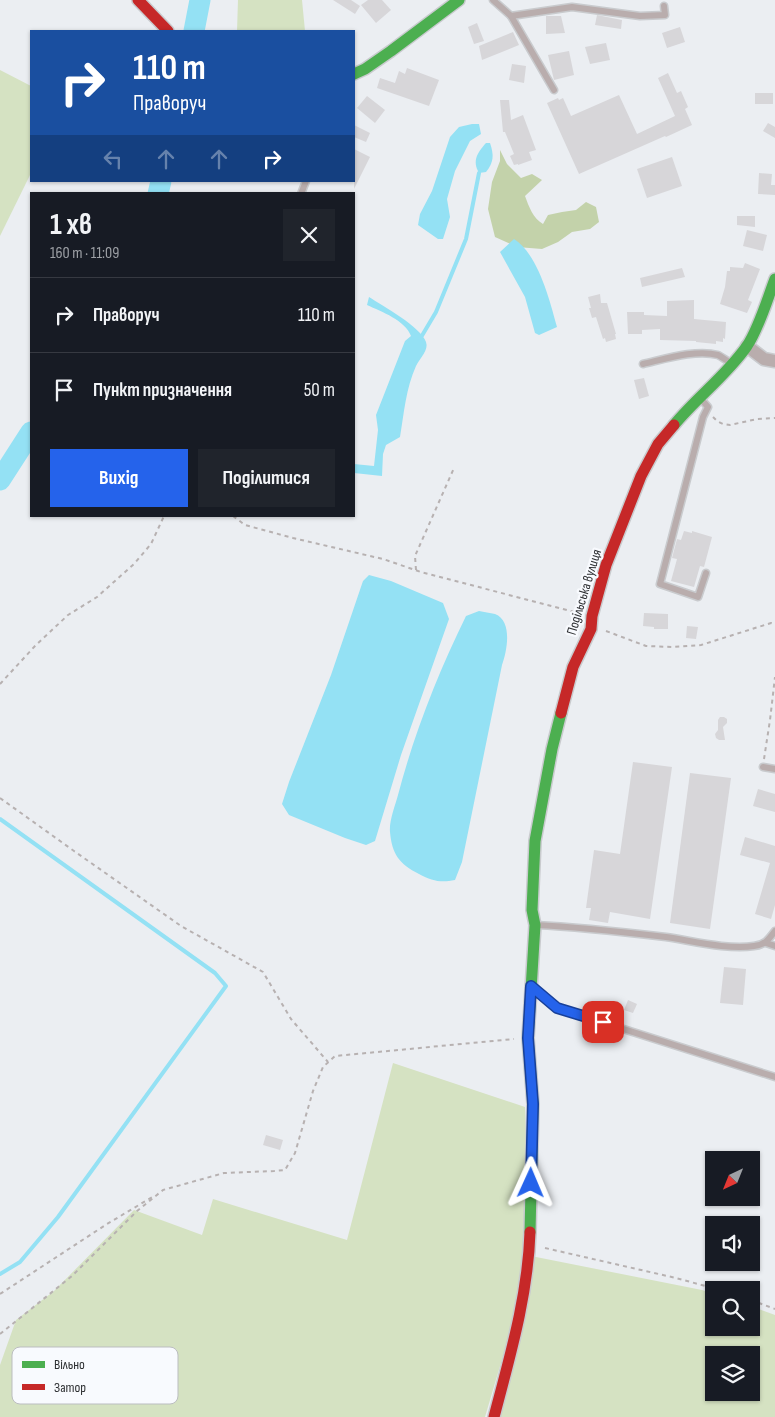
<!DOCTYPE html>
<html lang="uk">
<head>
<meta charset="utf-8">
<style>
	:root { --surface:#171b24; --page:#20242c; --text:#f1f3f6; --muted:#9ea1a6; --line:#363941; --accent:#2563eb }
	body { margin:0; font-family:"Sofia Sans Condensed",sans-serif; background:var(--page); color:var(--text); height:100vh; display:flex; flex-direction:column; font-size:19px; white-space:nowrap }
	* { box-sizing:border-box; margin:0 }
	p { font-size:16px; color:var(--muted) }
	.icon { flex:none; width:28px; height:28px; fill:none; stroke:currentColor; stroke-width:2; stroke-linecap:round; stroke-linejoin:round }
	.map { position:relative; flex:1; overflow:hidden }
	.drawer { position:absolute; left:30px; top:192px; width:325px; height:325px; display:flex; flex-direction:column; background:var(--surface); border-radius:0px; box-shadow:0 1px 4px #0004 }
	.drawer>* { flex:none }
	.banner { position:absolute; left:30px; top:30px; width:325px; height:152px; border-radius:0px; box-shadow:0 1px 4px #0004; background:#1a4fa0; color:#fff; overflow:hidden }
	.needle { width:32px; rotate:223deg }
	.controls { position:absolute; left:705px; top:1151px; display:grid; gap:10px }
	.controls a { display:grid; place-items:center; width:55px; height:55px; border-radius:0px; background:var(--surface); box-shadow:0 1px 4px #0004; font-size:25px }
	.pin { position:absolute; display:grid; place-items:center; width:42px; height:42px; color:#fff; margin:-21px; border-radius:10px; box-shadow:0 2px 8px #0006 }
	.me { position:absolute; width:55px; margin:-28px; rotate:1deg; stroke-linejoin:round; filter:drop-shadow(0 0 4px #0008) }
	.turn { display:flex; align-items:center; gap:18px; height:105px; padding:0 20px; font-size:22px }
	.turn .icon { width:65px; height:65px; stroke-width:2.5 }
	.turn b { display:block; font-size:35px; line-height:42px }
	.lanes { display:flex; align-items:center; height:48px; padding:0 20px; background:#0003; justify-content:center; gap:25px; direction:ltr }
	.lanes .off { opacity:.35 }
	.round { display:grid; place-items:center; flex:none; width:52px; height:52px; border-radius:0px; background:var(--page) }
	.summary { display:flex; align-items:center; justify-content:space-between; height:85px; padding:0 20px }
	h1 { font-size:30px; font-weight:700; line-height:38px }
	.primary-button { display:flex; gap:10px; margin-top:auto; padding:10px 20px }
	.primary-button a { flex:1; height:58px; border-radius:0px; background:var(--accent); color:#fff; font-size:20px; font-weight:700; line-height:58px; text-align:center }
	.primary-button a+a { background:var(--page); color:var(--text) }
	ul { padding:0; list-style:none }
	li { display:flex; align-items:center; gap:15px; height:75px; padding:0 20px; border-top:1px solid var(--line) }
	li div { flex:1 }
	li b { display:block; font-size:19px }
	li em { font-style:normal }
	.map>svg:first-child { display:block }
</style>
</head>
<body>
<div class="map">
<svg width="775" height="1417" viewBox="0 0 775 1417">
	<rect width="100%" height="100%" fill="#ebeef2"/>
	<!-- green -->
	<g fill="#d5e2c2" fill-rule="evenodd">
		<polygon points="238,0 302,0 305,31 237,31"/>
		<polygon points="0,70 31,86 31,173 0,236"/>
		<polygon points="393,1063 525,1107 528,1230 516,1312 485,1417 0,1417 0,1365 16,1320 54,1291 134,1210 202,1235 213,1199 347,1240"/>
		<path d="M531,1256L702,1290L714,1294V1328H751V1306L775,1315V1417H495ZM714,1355H751V1392H714Z"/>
	</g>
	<!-- forest -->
	<path fill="#c3d2aa" d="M500,150L507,164L521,178L532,174L542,180L525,196C529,207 533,218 543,224L548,215L562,212L576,210L586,202L596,207L599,222L590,229L572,232L558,242L542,249L517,247L495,237L488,209L492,182L500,161Z"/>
	<!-- water -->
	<g fill="#94e1f4">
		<polygon points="472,124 479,124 481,134 470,141 455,171 447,199 450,217 443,239 438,239 418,225 420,214 432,191 450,137 459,127"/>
		<path d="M486,143H490C494,155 494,162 486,172L479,173C472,161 477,153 486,143Z"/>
		<path d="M514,239C538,254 550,301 557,327L539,335L535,333L525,297L500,252Z"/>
		<path d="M369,297C383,306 421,327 426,342C429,350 420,358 416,366C406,388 404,413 400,437L386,445L383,454L382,476L354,473V464L374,466L378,430L376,415L405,341L411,336C405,320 382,312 367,305Z"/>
		<polygon points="369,575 391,581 443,603 449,619 401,755 375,841 366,845 345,838 289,815 282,804 289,782 331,675 363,581"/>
		<path d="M479,611C484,612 490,613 495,614C513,621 507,651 502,665L462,862L455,880C441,883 432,881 419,874C399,864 392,854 390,832C389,821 395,806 398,795C414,734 438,673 466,616Z"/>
	</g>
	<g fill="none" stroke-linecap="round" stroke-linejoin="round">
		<!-- stream -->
		<g stroke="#94e1f4" stroke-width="4">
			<polyline points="420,339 436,312 466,239 479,173"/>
			<polyline points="0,819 215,973 226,986 58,1217 20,1262 0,1274"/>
		</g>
		<!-- river -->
		<g stroke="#94e1f4" stroke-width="21">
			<polyline points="194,31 200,0"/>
			<polyline points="158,194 161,181"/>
			<polyline points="0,480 31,432"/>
		</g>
	</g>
	<!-- building -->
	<g fill="#d7d6d9">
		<polygon points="333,0 351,0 360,6 355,14"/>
		<polygon points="368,0 382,0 391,10 376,23 361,5"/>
		<polygon points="597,15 622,20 621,29 595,25"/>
		<polygon points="546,16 561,16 565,33 546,34"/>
		<polygon points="477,23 484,41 474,44 468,27"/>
		<polygon points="680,27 685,42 667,48 662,33"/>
		<polygon points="513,32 519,45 482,60 479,46"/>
		<polygon points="606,43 610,60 590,64 585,47"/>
		<polygon points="569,51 574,75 554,80 548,55"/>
		<polygon points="512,64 526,66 524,83 509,80"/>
		<polygon points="407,68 439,80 429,106 377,88 380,78 395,83 399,71 405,74"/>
		<polygon points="668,73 677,93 681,91 688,107 685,109 692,125 666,137 665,136 579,174 547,103 558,98 559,100 563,98 571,116 619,95 637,134 675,116 658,78"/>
		<rect x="755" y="93" width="18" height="11"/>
		<polygon points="367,96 385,110 375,123 357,108"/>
		<polygon points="500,100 509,100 511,120 523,115 536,150 529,152 532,160 518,165 518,164 514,165 510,156 514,154 505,132 503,132"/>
		<polygon points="768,123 775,127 775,138 763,131"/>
		<polygon points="354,125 370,133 366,142 354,137"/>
		<polygon points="354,149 370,157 354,189"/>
		<polygon points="672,157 682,186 647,198 637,169"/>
		<polygon points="759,173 772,174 771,185 775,185 775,195 758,194"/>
		<polygon points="737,216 755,216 755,227 737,225"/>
		<polygon points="747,230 767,235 763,251 743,246"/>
		<polygon points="745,263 760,269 748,300 752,302 747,313 720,304 725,287 727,271 730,271 730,267 743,268"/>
		<polygon points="682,268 685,277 642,287 640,278"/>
		<polygon points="600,294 601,303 607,303 616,334 615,334 616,339 606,342 605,338 603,339 596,317 592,318 589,308 591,308 588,297"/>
		<polygon points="694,300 694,319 726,322 725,339 723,338 723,342 716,341 716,344 696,342 696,341 660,340 660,329 642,330 642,334 628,334 627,312 644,312 644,315 667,316 667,301"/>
		<polygon points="644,378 649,396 639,399 634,380"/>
		<polygon points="684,531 692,533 692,531 712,537 704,567 700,566 694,587 671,581 677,559 672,558 677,539 681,540"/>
		<polygon points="644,613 668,614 668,629 654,629 654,627 643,626"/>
		<polygon points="687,626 698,627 696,639 686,638"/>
		<polygon points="720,717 724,717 727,719 727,723 723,727 725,740 719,740 716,738 715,734 718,730 718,720"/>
		<polygon points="633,762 672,767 650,919 610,912 608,923 589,920 591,908 586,908 594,850 620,854"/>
		<polygon points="690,773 731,778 710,929 670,923"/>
		<polygon points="758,789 775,794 775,812 753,806"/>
		<polygon points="745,837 775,846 775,905 771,919 755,914 770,863 740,855"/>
		<polygon points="724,967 746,969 743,1005 720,1003"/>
		<polygon points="628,1000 637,1004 633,1013 624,1010"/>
		<polygon points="266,1135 283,1140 280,1150 263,1145"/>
	</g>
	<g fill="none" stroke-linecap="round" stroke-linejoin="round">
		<defs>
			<g id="lane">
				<polyline points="493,0 511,16 554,90"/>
				<polyline points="511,16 572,7 640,16 665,15 664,6"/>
				<polyline points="301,194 306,181"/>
				<path d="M643,364C665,359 696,349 718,355C722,357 727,361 731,363"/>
				<polyline points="700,398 708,407 703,417 660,584 698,597 706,573"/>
				<polyline points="763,767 775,769"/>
				<path d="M536,925C580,927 623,932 666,937C693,941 728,950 754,946C765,945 769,939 775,931"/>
				<polyline points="766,943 775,946"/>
				<polyline points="534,989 557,1008 775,1077"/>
			</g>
			<polyline id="street" points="747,346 764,359 775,361"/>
			<g id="fast">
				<polyline points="354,74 365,69 391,51 459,0"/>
				<path d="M674,425C697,397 726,376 747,346C759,328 767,300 775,279"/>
				<polyline points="530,1232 533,1104 528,1038 535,925 532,910 535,841 552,749 561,713"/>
			</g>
			<g id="jam">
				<polyline points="138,0 168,31"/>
				<polyline points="561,713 573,667 591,629 592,616 606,565 641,476 658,444 674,425"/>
				<path d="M494,1417C510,1356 528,1295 530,1232"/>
			</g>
		</defs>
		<!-- lane casing -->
		<use href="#lane" stroke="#c9cbce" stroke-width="9"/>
		<!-- street casing -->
		<use href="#street" stroke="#c9cbce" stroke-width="15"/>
		<!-- fast casing -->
		<use href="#fast" stroke="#c9cbce" stroke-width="14"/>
		<!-- jam casing -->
		<use href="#jam" stroke="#c9cbce" stroke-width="14"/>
		<!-- path -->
		<g stroke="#b7b1b1" stroke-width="2" stroke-dasharray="4 4" stroke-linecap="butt">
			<polyline points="713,417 717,421 723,424 730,425 757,419 775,418"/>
			<polyline points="233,516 245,525 293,538 383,559 421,572 578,613"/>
			<polyline points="416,570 415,556 454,468"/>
			<polyline points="606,631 646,646 673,647 701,645 771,623 775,625"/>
			<polyline points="0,684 35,646 68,615 97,597 134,564 151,544 164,516"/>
			<polyline points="764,759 770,720 775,677"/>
			<polyline points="0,798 74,851 181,926 263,972 291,1019 328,1062"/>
			<polyline points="545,1248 676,1278 720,1290"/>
			<polyline points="0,1294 107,1224 154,1196"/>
			<polyline points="751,1300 775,1309"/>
			<polyline points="0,1334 72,1276 137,1211 163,1190 224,1173 274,1171 285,1170 295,1153 313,1091 323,1067 335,1056 514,1039"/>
		</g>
		<!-- lane -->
		<use href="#lane" stroke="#b9adad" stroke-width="6"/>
		<!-- street -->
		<use href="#street" stroke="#b9adad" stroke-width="12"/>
		<!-- fast -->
		<use href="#fast" stroke="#4caf50" stroke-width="11"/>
		<!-- jam -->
		<use href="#jam" stroke="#c62828" stroke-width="11"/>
	</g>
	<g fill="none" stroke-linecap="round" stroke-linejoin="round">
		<defs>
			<polyline id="route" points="531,1183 533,1104 528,1038 531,986 557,1008 603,1022"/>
		</defs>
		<!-- route casing -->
		<use href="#route" stroke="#184099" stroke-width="12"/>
		<!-- route -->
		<use href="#route" stroke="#2563eb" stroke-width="9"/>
	</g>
	<g text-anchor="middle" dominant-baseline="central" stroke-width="4.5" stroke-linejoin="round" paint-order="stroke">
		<!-- street labels -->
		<g font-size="14" fill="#2c2e31" stroke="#f8fafe">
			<text transform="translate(584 592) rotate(-73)">Подільська вулиця</text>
		</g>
	</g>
	<!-- legend -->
	<rect x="12" y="1347" width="166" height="57" rx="8" fill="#f8fafe" stroke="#bbbdc0" stroke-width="1"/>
	<rect x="22" y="1361" width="23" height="7" fill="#4caf50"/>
	<rect x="22" y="1384" width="23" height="6" fill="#c62828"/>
	<g font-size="14" fill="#2c2e31">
		<text x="54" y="1369">Вільно</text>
		<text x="54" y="1392">Затор</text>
	</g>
</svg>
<div class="controls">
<a><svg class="needle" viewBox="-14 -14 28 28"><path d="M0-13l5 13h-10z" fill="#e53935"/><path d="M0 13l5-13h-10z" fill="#9ea1a6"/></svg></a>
<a><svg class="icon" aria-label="sound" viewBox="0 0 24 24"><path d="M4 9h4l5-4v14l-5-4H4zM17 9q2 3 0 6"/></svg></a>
<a><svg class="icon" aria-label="search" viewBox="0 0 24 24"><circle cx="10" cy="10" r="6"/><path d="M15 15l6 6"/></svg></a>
<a><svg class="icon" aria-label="layers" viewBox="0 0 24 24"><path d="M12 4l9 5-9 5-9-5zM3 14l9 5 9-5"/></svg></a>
</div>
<div class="pin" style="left:603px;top:1022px;background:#d93025"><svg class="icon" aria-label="arrive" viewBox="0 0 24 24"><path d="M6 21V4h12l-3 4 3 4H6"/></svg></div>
<svg class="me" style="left:531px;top:1183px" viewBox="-20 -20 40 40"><path d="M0-17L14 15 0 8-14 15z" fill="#2563eb" stroke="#fff" stroke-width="4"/></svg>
<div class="banner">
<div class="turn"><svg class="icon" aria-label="right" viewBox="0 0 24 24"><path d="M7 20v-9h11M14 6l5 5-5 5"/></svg><div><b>110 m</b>Праворуч</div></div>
<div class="lanes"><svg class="icon off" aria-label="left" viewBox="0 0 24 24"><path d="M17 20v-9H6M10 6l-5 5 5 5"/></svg><svg class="icon off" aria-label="ahead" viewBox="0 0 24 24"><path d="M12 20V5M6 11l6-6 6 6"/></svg><svg class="icon off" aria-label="ahead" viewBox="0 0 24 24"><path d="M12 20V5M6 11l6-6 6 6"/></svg><svg class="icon" aria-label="right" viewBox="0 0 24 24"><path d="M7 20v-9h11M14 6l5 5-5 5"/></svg></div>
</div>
<section class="drawer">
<div class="summary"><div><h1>1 хв</h1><p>160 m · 11:09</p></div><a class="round"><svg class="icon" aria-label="close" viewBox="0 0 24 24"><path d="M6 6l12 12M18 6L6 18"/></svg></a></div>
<ul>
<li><svg class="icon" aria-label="right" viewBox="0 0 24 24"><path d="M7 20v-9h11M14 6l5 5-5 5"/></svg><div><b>Праворуч</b></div><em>110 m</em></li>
<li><svg class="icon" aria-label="arrive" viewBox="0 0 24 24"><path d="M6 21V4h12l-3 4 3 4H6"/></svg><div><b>Пункт призначення</b></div><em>50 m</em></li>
</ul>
<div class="primary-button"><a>Вихід</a><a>Поділитися</a></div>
</section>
</div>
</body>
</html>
